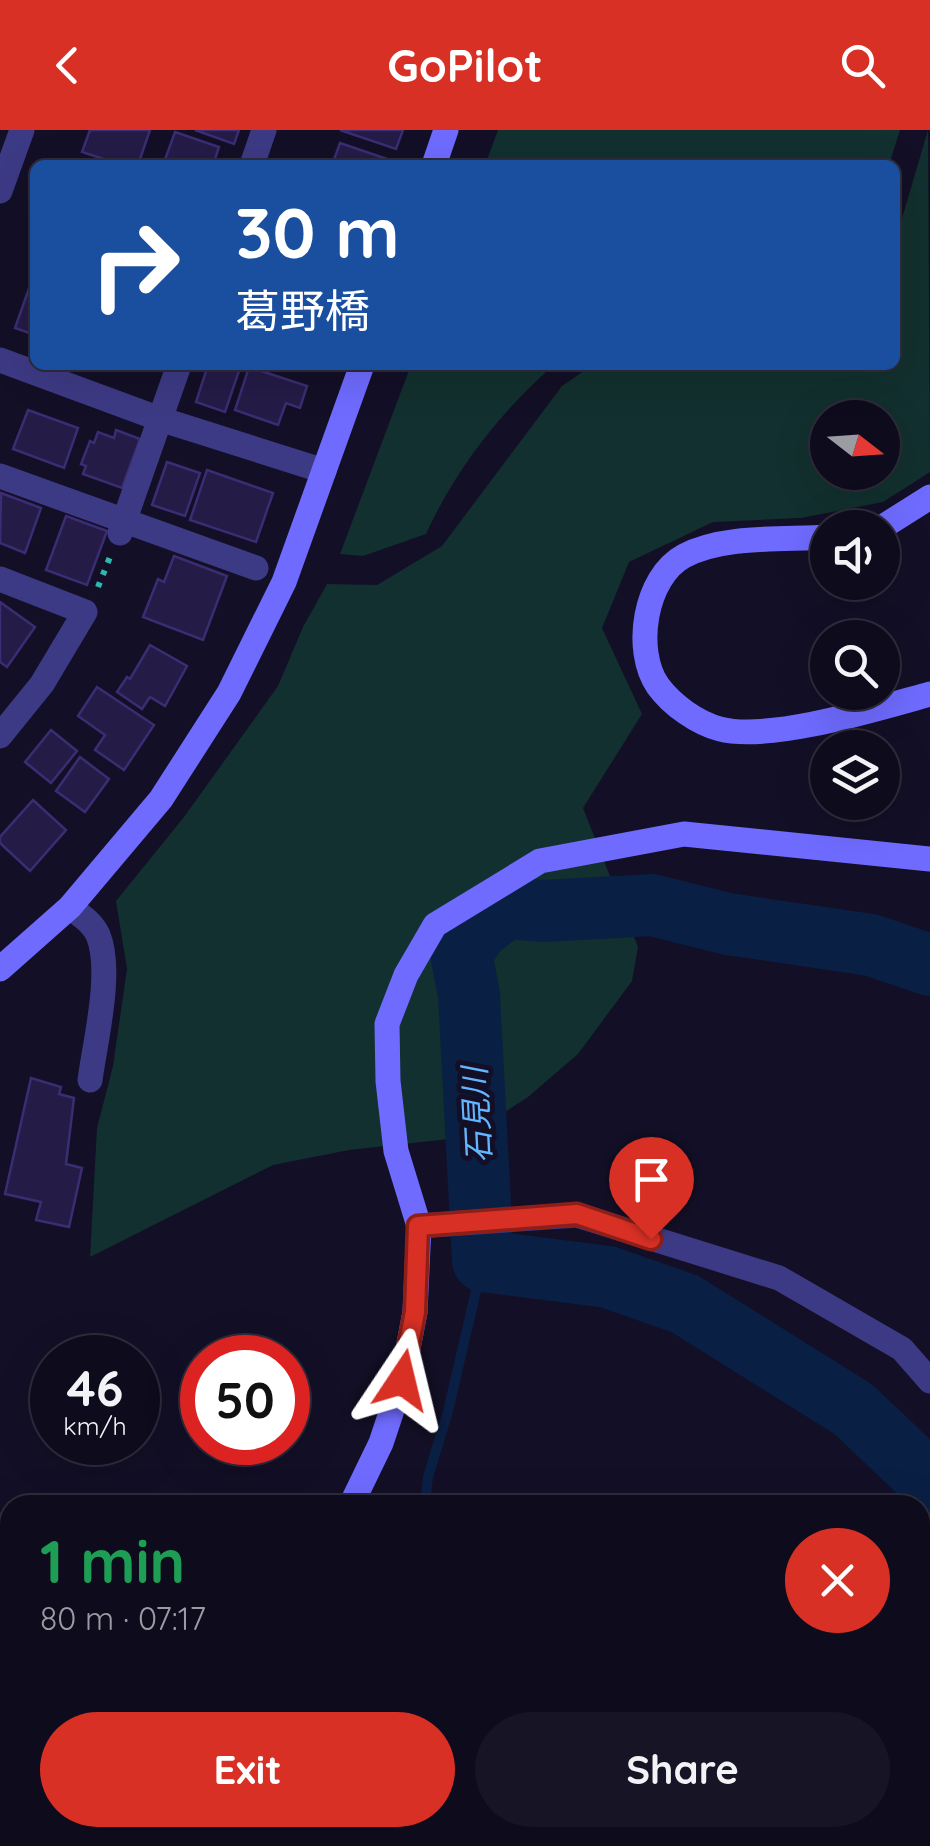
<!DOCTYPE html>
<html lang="en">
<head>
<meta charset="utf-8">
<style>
	:root { --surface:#0e0b1c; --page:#171425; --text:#f1f3f6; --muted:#9b9ba3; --line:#2e2b3b; --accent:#d93025 }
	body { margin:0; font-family:Quicksand,"Noto Sans JP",sans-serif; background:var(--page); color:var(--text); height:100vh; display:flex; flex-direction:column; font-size:38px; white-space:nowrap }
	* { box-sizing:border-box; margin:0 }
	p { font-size:32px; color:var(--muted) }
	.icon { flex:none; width:55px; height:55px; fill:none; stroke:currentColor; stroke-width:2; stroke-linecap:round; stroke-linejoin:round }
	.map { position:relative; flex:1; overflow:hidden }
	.side { position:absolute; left:0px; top:1365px; width:930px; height:352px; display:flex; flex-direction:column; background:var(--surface); border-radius:30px 30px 0 0; box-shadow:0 10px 40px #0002,0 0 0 2px var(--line) }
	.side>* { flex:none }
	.hud { position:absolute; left:30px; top:30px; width:870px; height:210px; border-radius:15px; box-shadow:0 10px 40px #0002,0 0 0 2px var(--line); background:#1a4fa0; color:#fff; overflow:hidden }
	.needle { width:65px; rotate:107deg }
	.fabs { position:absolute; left:810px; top:270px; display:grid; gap:20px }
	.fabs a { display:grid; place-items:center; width:90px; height:90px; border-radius:50%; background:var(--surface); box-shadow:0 10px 40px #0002,0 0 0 2px var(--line); font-size:50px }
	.speed { position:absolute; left:30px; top:1205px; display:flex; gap:20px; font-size:50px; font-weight:700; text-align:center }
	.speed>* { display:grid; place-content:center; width:130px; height:130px; border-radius:50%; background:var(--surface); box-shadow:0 10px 40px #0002,0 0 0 2px var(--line); line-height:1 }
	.speed small { font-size:25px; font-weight:400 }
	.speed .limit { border:15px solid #d22; background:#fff; color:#111 }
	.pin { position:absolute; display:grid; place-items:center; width:85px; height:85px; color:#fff; margin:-102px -42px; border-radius:50% 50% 50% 0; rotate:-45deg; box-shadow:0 0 10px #0007 }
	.pin .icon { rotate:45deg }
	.me { position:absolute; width:110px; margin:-55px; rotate:10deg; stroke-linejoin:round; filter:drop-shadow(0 0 8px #0008) }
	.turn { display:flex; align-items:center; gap:35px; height:210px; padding:0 40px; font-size:45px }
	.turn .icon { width:130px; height:130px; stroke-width:2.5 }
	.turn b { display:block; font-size:70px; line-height:85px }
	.round { display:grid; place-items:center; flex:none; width:105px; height:105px; border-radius:52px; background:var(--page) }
	.head { display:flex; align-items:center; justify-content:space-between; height:170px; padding:0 40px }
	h1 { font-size:60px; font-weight:800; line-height:75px; color:#1e9e55 }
	.button { display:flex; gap:20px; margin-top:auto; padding:20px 40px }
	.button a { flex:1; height:115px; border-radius:60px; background:var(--accent); color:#fff; font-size:40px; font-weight:800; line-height:115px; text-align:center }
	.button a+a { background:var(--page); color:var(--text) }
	header { display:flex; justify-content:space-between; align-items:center; height:130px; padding:0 40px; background:var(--accent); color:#fff; font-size:45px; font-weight:800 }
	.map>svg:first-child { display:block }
</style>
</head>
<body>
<header><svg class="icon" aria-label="back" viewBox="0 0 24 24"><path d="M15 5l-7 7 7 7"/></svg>GoPilot<svg class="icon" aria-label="search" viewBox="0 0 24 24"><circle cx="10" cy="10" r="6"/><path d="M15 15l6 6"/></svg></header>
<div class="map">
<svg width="930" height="1716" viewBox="0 0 930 1716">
	<rect width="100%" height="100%" fill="#130f26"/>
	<!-- green -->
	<g fill="#12302f" fill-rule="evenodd">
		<polygon points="498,0 900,0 889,35 485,35"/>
		<path d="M928,0L930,342L883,372L801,388L713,392L629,432L602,498L642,584L583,678L638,817L632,851L578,924L528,967L467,1007L349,1020L273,1035L90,1127L97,998L113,936L127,839L116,771L184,687L278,556L303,497L327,454L377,455L442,416L562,256L591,236L895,235V112ZM828,288H882V342H828Z"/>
		<path d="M411,235H554C501,281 455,340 426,404L363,426L340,424Z"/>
		<polygon points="311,1708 807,1708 820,1716 289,1716"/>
	</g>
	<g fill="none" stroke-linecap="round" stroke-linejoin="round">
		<!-- stream -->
		<g stroke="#0a1f44" stroke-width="10">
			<polyline points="425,1375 428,1347 448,1281 483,1131"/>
			<polyline points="0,1563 10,1558"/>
		</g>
		<!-- river -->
		<polyline stroke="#0a1f44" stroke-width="62" points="930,835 871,815 728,794 652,775 544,781 505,778 478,799 461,823 469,865 483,1131 608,1147 685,1174 853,1279 930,1352"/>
	</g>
	<!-- building -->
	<g fill="#241b47" stroke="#3b2d73" stroke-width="2.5">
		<polygon points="90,0 150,0 138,35 122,35 82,22"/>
		<polygon points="195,0 239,0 234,14"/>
		<polygon points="340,0 403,0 396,19"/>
		<polygon points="175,2 219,17 213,35 163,35"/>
		<polygon points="340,13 393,31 391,35 332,35"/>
		<polygon points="33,147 35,148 35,205 15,198"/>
		<polygon points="208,235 241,235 225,282 196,272"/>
		<polygon points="249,237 307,256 300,278 286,273 278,295 235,280"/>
		<polygon points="28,280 78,298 64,338 13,319"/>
		<polygon points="116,300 140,309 122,358 83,344 86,336 81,334 90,311 94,313 98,302 114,308"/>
		<polygon points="167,332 200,343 185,386 152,375"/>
		<polygon points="207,340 273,363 256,412 190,390"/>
		<polygon points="1,363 41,378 25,423 0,413"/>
		<polygon points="66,386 107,401 87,455 46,440"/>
		<polygon points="174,426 227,446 203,510 143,487 158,449 164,452"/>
		<polygon points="0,472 35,497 7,537 0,532"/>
		<polygon points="150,515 187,536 165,576 150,567 142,579 117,562 127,547 130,549"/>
		<polygon points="97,557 154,595 124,640 95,620 105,605 78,586"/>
		<polygon points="51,600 77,621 51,653 25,632"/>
		<polygon points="80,627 109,649 85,682 56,661"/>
		<polygon points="33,670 66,700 30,741 0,713 0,707"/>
		<polygon points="31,948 61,957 59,964 74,968 66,1034 82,1038 69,1097 36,1090 41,1072 5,1064"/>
	</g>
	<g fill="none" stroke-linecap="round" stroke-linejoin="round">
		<!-- path -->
		<polyline stroke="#2fb8b0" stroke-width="6" stroke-dasharray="5 8" stroke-linecap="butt" points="98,457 110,427"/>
		<!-- street -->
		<g stroke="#3d3a85" stroke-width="25">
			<polyline points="252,35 264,0"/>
			<polyline points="0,61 22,0"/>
			<polyline points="0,230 160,289 324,341"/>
			<polyline points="0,346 256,438"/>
			<polyline points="120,403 179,235"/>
			<polyline points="0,449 85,482 42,554 0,606"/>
			<path d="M70,777C81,786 92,792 98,805C113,841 95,912 90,950"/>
			<polyline points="419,1096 577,1085 779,1148 902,1219 930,1251"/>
		</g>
		<!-- secondary -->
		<g stroke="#6f6bff" stroke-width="25">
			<polyline points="434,35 446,0"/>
			<polyline points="881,398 930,367"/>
			<path d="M828,407C783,410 724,405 684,426C645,447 633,520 658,556C672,575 697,593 720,599C770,612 879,578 930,564"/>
			<polyline points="0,839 70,777 161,669 229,563 284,452 362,235"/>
			<polyline points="351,1375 381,1313 402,1250 415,1182 419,1096 396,1021 388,951 387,894 406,845 435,795 540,731 684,704 930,729"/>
			<polyline points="0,1519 10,1515"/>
		</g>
	</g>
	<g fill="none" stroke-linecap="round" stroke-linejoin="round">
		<defs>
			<polyline id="route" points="402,1250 415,1182 418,1096 577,1084 651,1109"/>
		</defs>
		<!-- route casing -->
		<use href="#route" stroke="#8d1f18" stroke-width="25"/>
		<!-- route -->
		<use href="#route" stroke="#d93025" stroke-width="18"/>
	</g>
	<g text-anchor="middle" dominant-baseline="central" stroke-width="10" stroke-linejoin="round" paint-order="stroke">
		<!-- water labels -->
		<g font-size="32" font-style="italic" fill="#62b6ff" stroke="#130f26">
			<text transform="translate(476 985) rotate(-93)">石見川</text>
		</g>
	</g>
</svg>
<div class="fabs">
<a><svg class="needle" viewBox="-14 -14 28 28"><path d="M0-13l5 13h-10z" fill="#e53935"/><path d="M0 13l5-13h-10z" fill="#9b9ba3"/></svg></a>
<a><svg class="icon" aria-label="sound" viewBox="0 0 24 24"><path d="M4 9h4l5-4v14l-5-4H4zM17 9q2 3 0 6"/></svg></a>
<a><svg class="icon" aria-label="search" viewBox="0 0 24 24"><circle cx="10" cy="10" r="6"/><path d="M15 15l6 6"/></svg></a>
<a><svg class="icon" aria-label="layers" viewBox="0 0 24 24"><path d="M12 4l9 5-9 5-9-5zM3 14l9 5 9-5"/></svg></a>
</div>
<div class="speed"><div>46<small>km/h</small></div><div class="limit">50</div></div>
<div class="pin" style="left:651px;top:1109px;background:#d93025"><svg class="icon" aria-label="arrive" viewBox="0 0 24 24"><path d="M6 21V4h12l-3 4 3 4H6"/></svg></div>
<svg class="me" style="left:402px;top:1250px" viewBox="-20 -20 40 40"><path d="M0-17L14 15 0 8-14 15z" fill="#d93025" stroke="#fff" stroke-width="4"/></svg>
<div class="hud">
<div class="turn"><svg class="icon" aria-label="right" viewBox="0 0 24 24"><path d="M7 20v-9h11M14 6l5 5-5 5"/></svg><div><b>30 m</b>葛野橋</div></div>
</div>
<section class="side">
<div class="head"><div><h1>1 min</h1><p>80 m · 07:17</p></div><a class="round" style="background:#d93025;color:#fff"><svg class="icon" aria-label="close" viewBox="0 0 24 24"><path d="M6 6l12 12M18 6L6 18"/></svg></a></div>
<div class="button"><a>Exit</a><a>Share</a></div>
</section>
</div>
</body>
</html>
